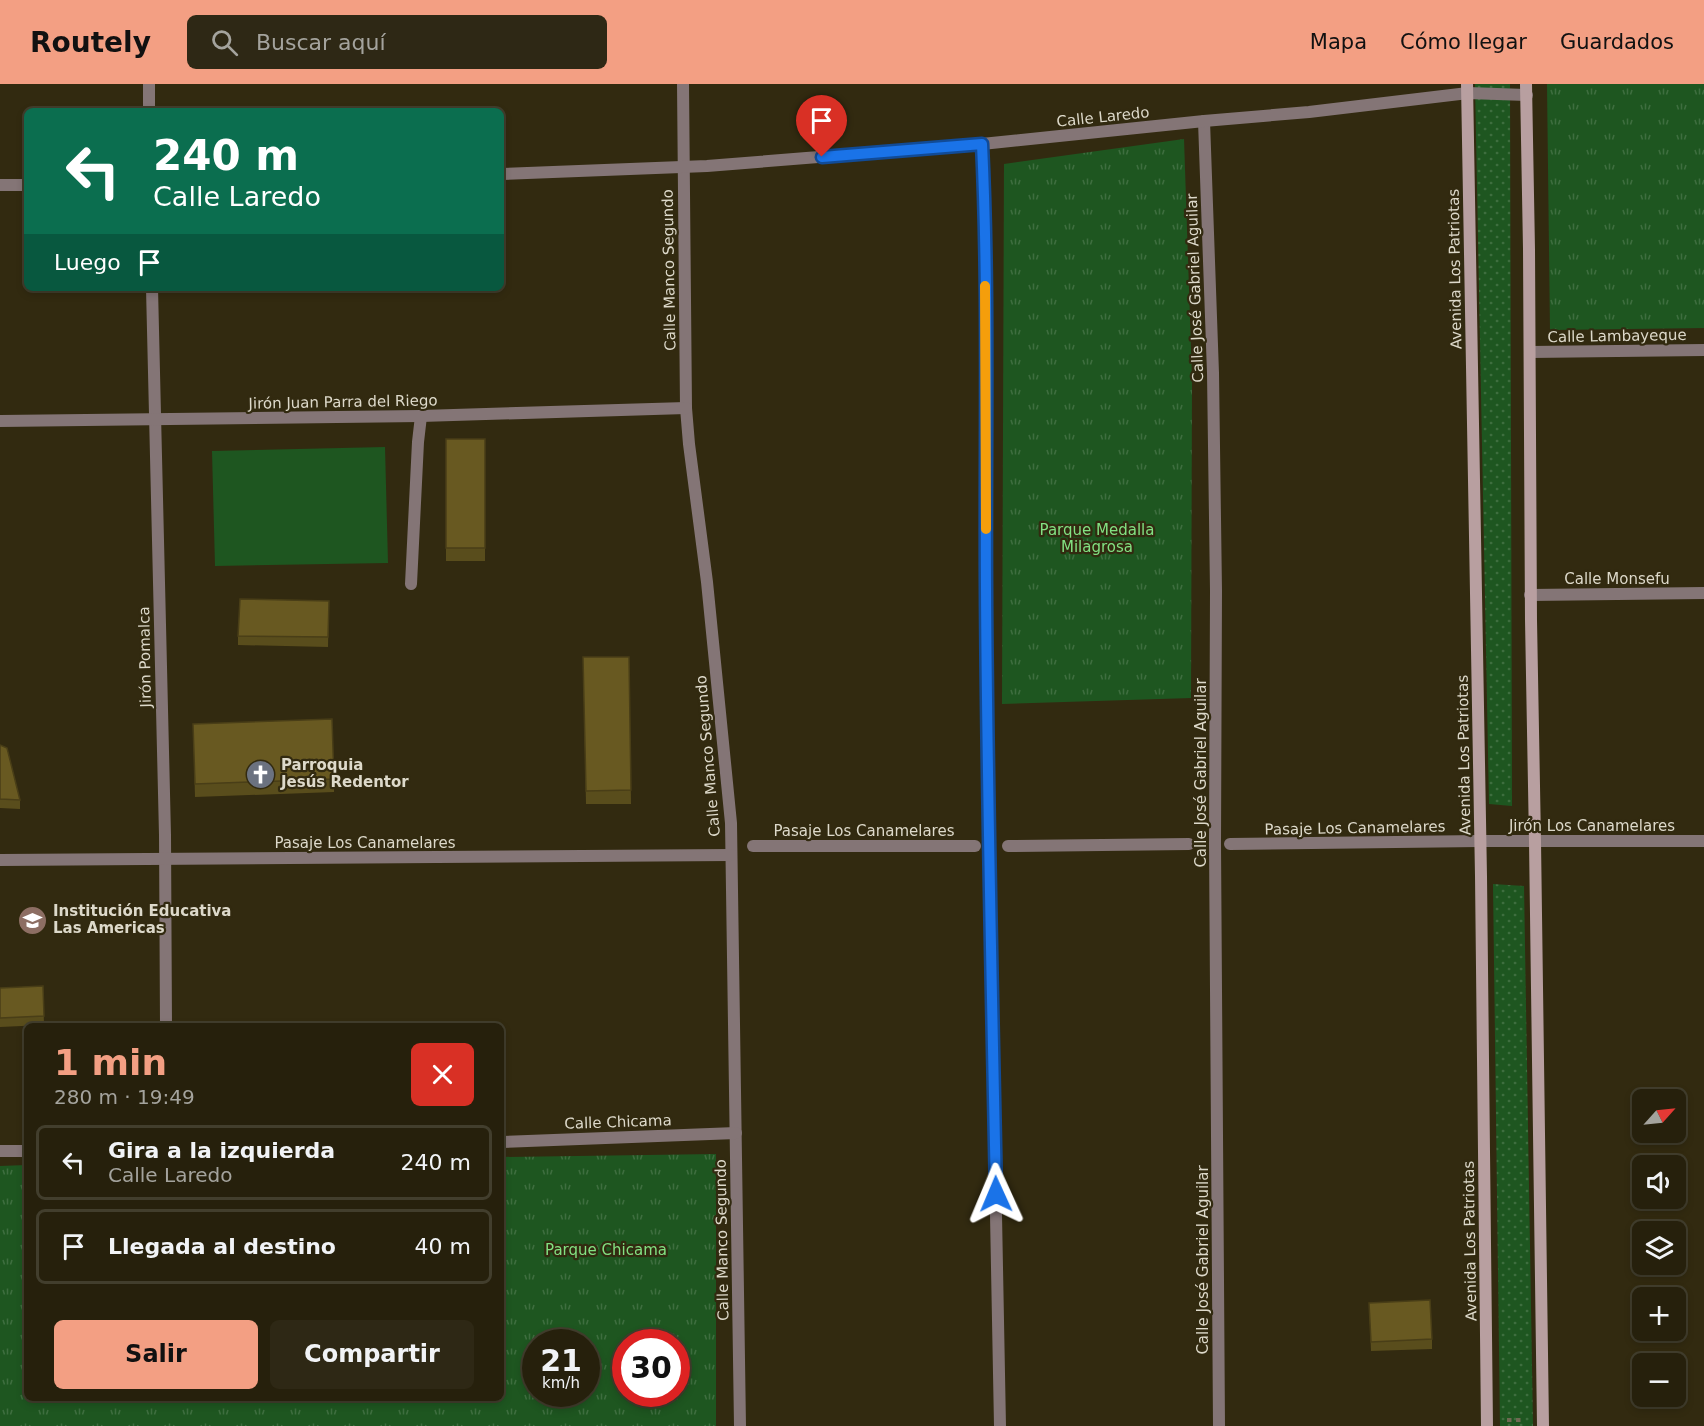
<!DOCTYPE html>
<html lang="es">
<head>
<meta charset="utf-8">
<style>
	:root { --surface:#26200c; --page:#2e2815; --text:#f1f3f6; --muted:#a4a39d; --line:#423e2d; --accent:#f39f83 }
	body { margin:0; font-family:"DejaVu Sans",sans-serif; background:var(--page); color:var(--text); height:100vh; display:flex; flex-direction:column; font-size:22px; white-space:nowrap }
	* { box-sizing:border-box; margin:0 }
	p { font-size:20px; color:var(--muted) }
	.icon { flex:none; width:33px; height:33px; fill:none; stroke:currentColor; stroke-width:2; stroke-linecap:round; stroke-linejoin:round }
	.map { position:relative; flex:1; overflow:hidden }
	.details { position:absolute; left:24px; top:939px; width:480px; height:378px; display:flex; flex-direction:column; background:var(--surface); border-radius:9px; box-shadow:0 3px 9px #0003,0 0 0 2px var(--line) }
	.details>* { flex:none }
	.banner { position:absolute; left:24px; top:24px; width:480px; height:183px; border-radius:9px; box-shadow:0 3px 9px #0003,0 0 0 2px var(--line); background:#0b6e4f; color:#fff; overflow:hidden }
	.needle { width:39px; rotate:63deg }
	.tools { position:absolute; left:1632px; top:1005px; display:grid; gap:12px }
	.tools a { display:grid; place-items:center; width:54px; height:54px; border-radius:9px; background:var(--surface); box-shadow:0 3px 9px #0003,0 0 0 2px var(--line); font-size:30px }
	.speed { position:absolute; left:522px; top:1245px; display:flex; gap:12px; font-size:30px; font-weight:700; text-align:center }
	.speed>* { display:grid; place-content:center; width:78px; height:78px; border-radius:50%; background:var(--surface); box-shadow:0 3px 9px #0003,0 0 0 2px var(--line); line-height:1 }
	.speed small { font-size:15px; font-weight:400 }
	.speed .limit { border:9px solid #d22; background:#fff; color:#111 }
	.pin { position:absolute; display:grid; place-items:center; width:51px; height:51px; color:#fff; margin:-62px -26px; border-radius:50% 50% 50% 0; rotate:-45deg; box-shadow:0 0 6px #0007 }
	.pin .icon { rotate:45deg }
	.me { position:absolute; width:66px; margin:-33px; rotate:359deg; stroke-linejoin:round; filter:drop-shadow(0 0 4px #0008) }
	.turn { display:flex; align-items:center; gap:21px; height:126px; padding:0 30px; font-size:27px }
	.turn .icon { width:78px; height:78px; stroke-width:2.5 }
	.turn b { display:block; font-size:42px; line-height:51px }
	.then { display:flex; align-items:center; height:57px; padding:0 30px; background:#0003; gap:12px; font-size:22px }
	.round { display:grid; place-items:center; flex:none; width:63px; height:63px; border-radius:9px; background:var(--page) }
	.head { display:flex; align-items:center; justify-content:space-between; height:102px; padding:0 30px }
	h1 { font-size:36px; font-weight:700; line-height:45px; color:var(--accent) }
	.primary-button { display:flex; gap:12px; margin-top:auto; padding:12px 30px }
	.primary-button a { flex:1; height:69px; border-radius:9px; background:var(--accent); color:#111; font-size:24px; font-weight:700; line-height:69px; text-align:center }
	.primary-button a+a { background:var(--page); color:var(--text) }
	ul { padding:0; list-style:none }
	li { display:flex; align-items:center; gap:18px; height:75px; margin:0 12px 9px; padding:0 18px; border:3px solid var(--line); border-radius:9px }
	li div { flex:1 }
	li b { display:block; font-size:22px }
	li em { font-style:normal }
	header { display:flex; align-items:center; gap:36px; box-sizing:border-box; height:84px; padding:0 30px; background:var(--accent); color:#111 }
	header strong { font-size:28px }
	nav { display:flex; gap:33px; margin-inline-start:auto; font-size:21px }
	.search { width:420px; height:54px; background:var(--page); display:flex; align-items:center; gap:15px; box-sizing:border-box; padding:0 21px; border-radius:9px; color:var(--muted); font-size:22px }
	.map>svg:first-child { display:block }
</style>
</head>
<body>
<header>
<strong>Routely</strong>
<div class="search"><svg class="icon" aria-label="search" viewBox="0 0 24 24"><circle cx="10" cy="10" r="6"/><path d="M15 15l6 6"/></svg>Buscar aquí</div>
<nav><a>Mapa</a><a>Cómo llegar</a><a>Guardados</a></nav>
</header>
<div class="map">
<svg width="1704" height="1342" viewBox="0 0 1704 1342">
	<defs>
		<pattern id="grass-dots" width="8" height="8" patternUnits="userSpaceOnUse" patternTransform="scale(1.5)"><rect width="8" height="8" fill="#1e5620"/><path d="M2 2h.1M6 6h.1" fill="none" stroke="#3e6e3f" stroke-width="1.8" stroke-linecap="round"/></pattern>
		<pattern id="park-tufts" width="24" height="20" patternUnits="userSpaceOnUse" patternTransform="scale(1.5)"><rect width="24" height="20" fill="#1e5620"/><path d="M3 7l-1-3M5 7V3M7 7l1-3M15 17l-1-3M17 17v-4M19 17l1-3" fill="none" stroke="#3e6e3f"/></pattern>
	</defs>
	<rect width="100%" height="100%" fill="#322a10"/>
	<!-- grass -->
	<g fill="url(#grass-dots)">
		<polygon points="1475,0 1510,0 1512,722 1489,720"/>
		<polygon points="1493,800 1524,802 1533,1342 1500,1342"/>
	</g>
	<!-- park -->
	<g fill="url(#park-tufts)" fill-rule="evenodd">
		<polygon points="1547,0 1704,0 1704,244 1550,246"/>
		<polygon points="1184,55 1192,295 1191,614 1002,620 1004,80"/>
		<path d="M716,1070V1342H0V1082L27,1081V1314H501V1073ZM536,1258H586V1310H536ZM626,1258H676V1310H626Z"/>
	</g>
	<!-- pitch -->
	<polygon fill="#1e5620" points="385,363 388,479 215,482 212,367"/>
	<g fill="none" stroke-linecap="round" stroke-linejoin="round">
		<!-- path -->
		<polyline stroke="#706953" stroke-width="4" stroke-dasharray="4.5 4.5" stroke-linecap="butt" points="1507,1336 1523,1336"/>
		<!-- service -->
		<polyline stroke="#847576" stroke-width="12" points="411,500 418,358 421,332"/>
		<!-- pedestrian -->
		<g stroke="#847576" stroke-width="12">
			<polyline points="1230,760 1480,757"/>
			<polyline points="753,762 975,762"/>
			<polyline points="1008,762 1189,760"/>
		</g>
		<!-- minor -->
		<g stroke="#847576" stroke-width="12">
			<polyline points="149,0 149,27"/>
			<polyline points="683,0 686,324 689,360 707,498 731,739 740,1342"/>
			<polyline points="1204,37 1213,289 1216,507 1215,760 1219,1342"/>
			<path d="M982,60C989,215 985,370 986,524C989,797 995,1069 1000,1342"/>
			<polyline points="501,90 707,82 982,60 1204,37 1309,28 1468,9 1527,11"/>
			<polyline points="0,101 27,101"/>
			<polyline points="152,204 165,751 166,942"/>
			<polyline points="1530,268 1704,266"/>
			<polyline points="0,337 421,332 686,324"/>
			<polyline points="1530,511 1704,509"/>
			<polyline points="1480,757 1704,757"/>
			<polyline points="0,776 731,771"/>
			<polyline points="501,1058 736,1049"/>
			<polyline points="0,1067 27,1067"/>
		</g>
		<!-- secondary -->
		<g stroke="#b89fa0" stroke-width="12">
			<polyline points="1467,0 1481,792 1487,1342"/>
			<polyline points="1526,0 1529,165 1531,536 1535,757 1543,1342"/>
		</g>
	</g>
	<!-- wall -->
	<g fill="#594d1c">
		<rect x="446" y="355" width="39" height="122"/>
		<polygon points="329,517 328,563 238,561 238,552"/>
		<polygon points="583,573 629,573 631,720 586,720"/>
		<polygon points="193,640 334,695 334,708 195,713"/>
		<polygon points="0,661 20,716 20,725 0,724"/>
		<polygon points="43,902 44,941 0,943 0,904"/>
		<polygon points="1369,1219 1432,1255 1432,1265 1371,1267"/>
	</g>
	<!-- building -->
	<g fill="#685921" stroke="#493e17" stroke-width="1.5">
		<rect x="446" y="355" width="39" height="109"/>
		<polygon points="240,515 329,517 328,553 238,552"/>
		<polygon points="583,573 629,573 631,706 586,707"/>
		<polygon points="332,635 334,695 195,700 193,640"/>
		<polygon points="0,661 7,664 20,716 0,715"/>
		<polygon points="43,902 44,932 0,934 0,904"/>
		<polygon points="1430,1216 1432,1255 1371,1258 1369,1219"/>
	</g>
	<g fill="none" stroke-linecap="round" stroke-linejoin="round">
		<defs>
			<path id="route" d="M822,73L982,60C989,208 985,356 986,504C987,706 992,908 996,1110"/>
		</defs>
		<!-- route casing -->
		<use href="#route" stroke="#114b97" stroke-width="15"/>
		<!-- route -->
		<use href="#route" stroke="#1a73e8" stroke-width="10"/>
		<!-- slow -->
		<polyline stroke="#f59e0b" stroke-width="10" points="985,202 986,445"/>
	</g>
	<!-- icons -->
	<defs>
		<symbol id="church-disc" viewBox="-11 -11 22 22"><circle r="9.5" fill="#6b7280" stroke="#322a10"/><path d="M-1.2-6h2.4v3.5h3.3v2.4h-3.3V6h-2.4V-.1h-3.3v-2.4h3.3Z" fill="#fff"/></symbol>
		<symbol id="school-disc" viewBox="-11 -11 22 22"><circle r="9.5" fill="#8d6e63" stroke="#322a10"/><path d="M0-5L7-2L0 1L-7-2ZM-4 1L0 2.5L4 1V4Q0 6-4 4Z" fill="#fff"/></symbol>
	</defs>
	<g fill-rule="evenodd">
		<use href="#church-disc" x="244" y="674" width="33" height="33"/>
		<use href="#school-disc" x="16" y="820" width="33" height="33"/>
	</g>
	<g text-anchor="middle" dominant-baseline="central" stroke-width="4.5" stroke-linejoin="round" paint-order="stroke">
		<!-- street labels -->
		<g font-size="15" fill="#ddd9ca" stroke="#322a10">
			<text transform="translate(1103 33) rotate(-6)">Calle Laredo</text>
			<text transform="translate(1455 185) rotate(-91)">Avenida Los Patriotas</text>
			<text transform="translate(669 186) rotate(-91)">Calle Manco Segundo</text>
			<text transform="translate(1195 204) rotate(-92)">Calle José Gabriel Aguilar</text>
			<text transform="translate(1617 252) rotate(-1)">Calle Lambayeque</text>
			<text transform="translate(343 318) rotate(-1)">Jirón Juan Parra del Riego</text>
			<text x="1617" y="495">Calle Monsefu</text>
			<text transform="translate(145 573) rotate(-91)">Jirón Pomalca</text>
			<text transform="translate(1464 671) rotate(-91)">Avenida Los Patriotas</text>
			<text transform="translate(708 672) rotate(-95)">Calle Manco Segundo</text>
			<text transform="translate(1201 689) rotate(-90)">Calle José Gabriel Aguilar</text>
			<text x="1592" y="742">Jirón Los Canamelares</text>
			<text transform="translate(1355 744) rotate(-1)">Pasaje Los Canamelares</text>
			<text x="864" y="747">Pasaje Los Canamelares</text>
			<text x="365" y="759">Pasaje Los Canamelares</text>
			<text transform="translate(618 1038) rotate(-2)">Calle Chicama</text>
			<text transform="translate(722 1156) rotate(-91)">Calle Manco Segundo</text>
			<text transform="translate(1470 1157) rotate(-91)">Avenida Los Patriotas</text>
			<text transform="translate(1203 1176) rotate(-90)">Calle José Gabriel Aguilar</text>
		</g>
		<!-- park labels -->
		<g font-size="15" fill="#82e182" stroke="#322a10">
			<text x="1097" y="446">Parque Medalla<tspan x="1097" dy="17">Milagrosa</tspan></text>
			<text x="606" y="1166">Parque Chicama</text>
		</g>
		<!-- poi labels -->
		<g font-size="15" font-weight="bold" fill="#ddd9ca" stroke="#322a10" text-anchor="start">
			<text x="281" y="681">Parroquia<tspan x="281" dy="17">Jesús Redentor</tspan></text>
			<text x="53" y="827">Institución Educativa<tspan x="53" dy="17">Las Americas</tspan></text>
		</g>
	</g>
</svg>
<div class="tools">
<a><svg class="needle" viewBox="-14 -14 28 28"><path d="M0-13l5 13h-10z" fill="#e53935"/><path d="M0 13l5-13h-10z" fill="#a4a39d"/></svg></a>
<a><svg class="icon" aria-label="sound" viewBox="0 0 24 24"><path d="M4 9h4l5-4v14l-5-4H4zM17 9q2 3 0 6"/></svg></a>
<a><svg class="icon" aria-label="layers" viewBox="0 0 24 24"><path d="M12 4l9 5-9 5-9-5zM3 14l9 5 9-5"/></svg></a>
<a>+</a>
<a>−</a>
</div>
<div class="speed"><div>21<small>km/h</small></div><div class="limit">30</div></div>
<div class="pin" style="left:822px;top:73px;background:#d93025"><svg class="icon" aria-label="arrive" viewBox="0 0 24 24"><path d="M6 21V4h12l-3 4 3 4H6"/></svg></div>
<svg class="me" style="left:996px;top:1110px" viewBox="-20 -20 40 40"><path d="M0-17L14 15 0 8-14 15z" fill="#1a73e8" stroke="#fff" stroke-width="4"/></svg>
<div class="banner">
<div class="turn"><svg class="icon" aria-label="left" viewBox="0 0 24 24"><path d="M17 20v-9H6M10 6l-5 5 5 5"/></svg><div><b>240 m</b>Calle Laredo</div></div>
<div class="then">Luego<svg class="icon" aria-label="arrive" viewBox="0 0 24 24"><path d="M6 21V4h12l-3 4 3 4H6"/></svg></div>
</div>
<section class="details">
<div class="head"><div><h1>1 min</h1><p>280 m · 19:49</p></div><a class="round" style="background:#d93025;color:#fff"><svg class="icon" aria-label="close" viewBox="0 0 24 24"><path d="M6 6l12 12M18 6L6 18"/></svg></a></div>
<ul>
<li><svg class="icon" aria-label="left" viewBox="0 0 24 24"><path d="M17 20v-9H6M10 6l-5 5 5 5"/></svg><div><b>Gira a la izquierda</b><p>Calle Laredo</p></div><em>240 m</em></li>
<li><svg class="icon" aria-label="arrive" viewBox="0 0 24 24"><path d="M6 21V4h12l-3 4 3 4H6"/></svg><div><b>Llegada al destino</b></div><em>40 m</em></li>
</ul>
<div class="primary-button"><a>Salir</a><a>Compartir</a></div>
</section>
</div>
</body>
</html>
